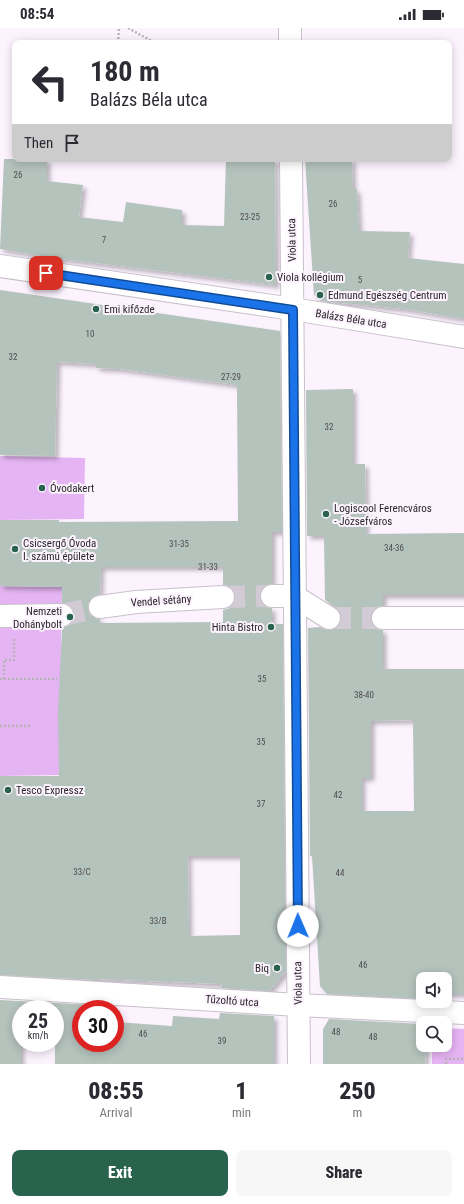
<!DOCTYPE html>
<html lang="en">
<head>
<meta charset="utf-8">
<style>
	:root { --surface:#fff; --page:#f7f7f7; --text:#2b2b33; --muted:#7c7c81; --accent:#29634d }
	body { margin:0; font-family:"Roboto Condensed",sans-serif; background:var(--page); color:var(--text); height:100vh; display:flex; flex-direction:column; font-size:15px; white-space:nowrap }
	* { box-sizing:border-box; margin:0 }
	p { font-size:13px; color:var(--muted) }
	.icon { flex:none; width:22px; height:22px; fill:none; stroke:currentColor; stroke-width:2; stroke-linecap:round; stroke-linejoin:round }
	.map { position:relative; height:1036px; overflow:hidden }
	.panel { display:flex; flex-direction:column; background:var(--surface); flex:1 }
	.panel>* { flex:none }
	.hud { position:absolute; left:12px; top:12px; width:440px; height:122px; border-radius:8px; box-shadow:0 2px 10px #0003; background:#fff; color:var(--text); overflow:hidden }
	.controls { position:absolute; left:416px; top:944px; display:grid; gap:8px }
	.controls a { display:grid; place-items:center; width:36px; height:36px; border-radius:8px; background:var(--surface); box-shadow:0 2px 10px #0003; font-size:20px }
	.speed { position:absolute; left:12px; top:972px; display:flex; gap:8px; font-size:20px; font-weight:700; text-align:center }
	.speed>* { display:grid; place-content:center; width:52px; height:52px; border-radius:50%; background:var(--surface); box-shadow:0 2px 10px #0003; line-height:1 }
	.speed small { font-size:10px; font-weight:400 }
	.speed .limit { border:6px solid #d22; background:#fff; color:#111 }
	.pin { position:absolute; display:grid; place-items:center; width:34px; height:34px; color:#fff; margin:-17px; border-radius:8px; box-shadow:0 2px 6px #0006 }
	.me { position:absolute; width:44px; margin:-22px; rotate:359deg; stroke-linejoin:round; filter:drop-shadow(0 0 3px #0008) }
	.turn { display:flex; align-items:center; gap:14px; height:84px; padding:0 12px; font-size:18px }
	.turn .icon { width:52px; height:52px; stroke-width:2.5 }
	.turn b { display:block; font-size:28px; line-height:34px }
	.then { display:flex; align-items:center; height:38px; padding:0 12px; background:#0003; gap:8px; font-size:15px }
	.eta { display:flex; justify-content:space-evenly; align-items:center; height:68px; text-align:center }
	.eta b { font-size:24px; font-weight:800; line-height:28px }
	.primary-button { display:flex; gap:8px; margin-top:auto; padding:8px 12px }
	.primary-button a { flex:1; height:46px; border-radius:8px; background:var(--accent); color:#fff; font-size:16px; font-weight:800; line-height:46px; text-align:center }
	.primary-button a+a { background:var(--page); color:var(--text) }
	.status { display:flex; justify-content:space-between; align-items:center; height:28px; padding:0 20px; background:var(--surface); direction:ltr }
	.status svg { height:11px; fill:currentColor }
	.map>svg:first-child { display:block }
</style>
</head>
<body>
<div class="status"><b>08:54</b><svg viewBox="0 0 49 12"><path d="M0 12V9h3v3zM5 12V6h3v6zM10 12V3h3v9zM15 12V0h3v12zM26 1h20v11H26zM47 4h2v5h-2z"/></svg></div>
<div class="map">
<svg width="464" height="1036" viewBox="0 0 464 1036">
	<defs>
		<filter id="shadow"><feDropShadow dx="3.5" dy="3.5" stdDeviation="2" flood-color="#0004"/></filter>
	</defs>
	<rect width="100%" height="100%" fill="#fcf3ff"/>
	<!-- green -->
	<g fill="#e5b4f3">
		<polygon points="0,428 85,430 84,491 0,492"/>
		<polygon points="0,558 62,559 59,747 0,748"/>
		<polygon points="445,1000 464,1001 464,1036 432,1036 432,1017 445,1017"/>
	</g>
	<!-- building -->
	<g fill="#b5c3bd" fill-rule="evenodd" filter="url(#shadow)">
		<polygon points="4,131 47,131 47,153 83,157 79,189 123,194 126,174 182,182 182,197 224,198 226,131 275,131 276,257 54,230 0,221"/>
		<polygon points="305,131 352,131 353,161 357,161 359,203 410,204 408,230 464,236 464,291 405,281 321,273 314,267"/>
		<path d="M0,262L280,303L282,504H272V556L266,557L261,561L260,568L261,574L265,579L272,580V596H283L286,943L269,963L221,960L222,956L97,951V952L0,947V748H59L58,684L62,600L69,597L73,593L74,587L72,580L68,576L62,575V559L0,558V492H59V494L238,493L237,357L120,341L96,340V336L57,334L55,428L0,427ZM101,539H223V557L229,558L234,562L235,568L234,574L230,580L223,582V594L100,595V591L90,587L88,580L89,574L92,569L100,566ZM188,828H240V907L189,908Z"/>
		<path d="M353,361V436H365L366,506L464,505V567H383V578L376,579L372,584L371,590L372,597L377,601L383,602V641H464V966H445V951H423V971L327,966L320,958L312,828H310L308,600L320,599L328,602L334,601L340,596L341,590L340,584L336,580L325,572L324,508H307L306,362ZM413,692L414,783H362V750H371V693Z"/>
		<polygon points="0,972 95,977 95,981 81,981 81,1015 115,1015 115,994 172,998 173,988 219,991 220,985 274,988 274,1036 55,1036 55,981 21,981 21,1036 0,1036"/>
		<polygon points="329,991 423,996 423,1017 426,1017 425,1036 323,1036 323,1001"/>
	</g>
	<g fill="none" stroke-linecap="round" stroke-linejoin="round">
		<!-- street-tunnel -->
		<g stroke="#d2cad5" stroke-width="22" stroke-dasharray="22 11" stroke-linecap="butt">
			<polyline points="223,569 272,568"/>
			<polyline points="62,587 100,579"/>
			<polyline points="329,590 383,590"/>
		</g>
		<defs>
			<g id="street">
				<polyline points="290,0 290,15"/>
				<polyline points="291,131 299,1036"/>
				<polyline points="0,238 293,281 464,309"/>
				<polyline points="272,568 294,568 329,590"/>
				<polyline points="100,579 136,574 223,569"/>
				<polyline points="0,588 62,587"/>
				<polyline points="383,590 464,590"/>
				<polyline points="0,959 298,977 464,985"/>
			</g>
		</defs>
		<!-- street casing -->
		<use href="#street" stroke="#c8c0cb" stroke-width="24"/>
		<!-- path -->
		<g stroke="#b9b2bb" stroke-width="2.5" stroke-dasharray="2 2" stroke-linecap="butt">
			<polyline points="128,0 155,15"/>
			<polyline points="118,15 119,0"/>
			<polyline points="184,15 191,14"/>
			<polyline points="0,651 4,651 4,632 14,632 14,609"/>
			<polyline points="4,651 57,651"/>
			<polyline points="0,698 32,698"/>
			<polyline points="446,1036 446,1031 464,1031"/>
		</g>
		<!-- street -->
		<use href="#street" stroke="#fff" stroke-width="22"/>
	</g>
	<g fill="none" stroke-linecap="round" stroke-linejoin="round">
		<defs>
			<polyline id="route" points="46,245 293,282 298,898"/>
		</defs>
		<!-- route casing -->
		<use href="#route" stroke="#114b97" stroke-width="10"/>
		<!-- route -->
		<use href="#route" stroke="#1a73e8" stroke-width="7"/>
	</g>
	<!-- markers -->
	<g fill="#29634d" stroke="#fcf3ff" stroke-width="1.5">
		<circle cx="269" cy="249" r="4"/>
		<circle cx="320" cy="267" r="4"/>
		<circle cx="96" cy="281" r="4"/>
		<circle cx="42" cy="460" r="4"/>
		<circle cx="326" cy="486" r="4"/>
		<circle cx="15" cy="521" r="4"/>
		<circle cx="70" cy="589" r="4"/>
		<circle cx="271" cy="599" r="4"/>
		<circle cx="8" cy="762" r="4"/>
		<circle cx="277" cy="940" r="4"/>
	</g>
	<g text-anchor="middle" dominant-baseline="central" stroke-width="4" stroke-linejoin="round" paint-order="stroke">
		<!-- number labels -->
		<g font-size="9" fill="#4e4e50">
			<text x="18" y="147">26</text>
			<text x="333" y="176">26</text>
			<text x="250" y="189">23-25</text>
			<text x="104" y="212">7</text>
			<text x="360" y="252">5</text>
			<text x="90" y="306">10</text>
			<text x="13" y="329">32</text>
			<text x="231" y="349">27-29</text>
			<text x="329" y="399">32</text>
			<text x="179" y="516">31-35</text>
			<text x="394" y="520">34-36</text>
			<text x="208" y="539">31-33</text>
			<text x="262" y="651">35</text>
			<text x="364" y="667">38-40</text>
			<text x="261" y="714">35</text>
			<text x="338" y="767">42</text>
			<text x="261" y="776">37</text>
			<text x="82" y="844">33/C</text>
			<text x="340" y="845">44</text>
			<text x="158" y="893">33/B</text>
			<text x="363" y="937">46</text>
			<text x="336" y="1004">48</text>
			<text x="143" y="1006">46</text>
			<text x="373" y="1009">48</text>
			<text x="222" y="1013">39</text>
		</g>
		<!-- street labels -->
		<g font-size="11" fill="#2b272b" stroke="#fcf3ff">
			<text transform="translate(292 212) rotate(-91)">Viola utca</text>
			<text transform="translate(351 291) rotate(9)">Balázs Béla utca</text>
			<text transform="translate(161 573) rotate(-4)">Vendel sétány</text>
			<text transform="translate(298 955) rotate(-91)">Viola utca</text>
			<text transform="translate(232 973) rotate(4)">Tűzoltó utca</text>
		</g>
		<!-- poi labels -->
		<g font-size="11" fill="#2b272b" stroke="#fcf3ff" text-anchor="start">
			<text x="277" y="249">Viola kollégium</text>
			<text x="328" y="267">Edmund Egészség Centrum</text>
			<text x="104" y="281">Emi kifőzde</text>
			<text x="50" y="460">Óvodakert</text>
			<text x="334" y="480">Logiscool Ferencváros<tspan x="334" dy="13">- Józsefváros</tspan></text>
			<text x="23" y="515">Csicsergő Óvoda<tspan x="23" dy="13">I. számú épülete</tspan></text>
			<text x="62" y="583" text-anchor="end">Nemzeti<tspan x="62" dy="13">Dohánybolt</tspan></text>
			<text x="263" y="599" text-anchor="end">Hinta Bistro</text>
			<text x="16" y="762">Tesco Expressz</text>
			<text x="269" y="940" text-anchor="end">Biq</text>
		</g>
	</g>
</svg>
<div class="controls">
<a><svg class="icon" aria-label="sound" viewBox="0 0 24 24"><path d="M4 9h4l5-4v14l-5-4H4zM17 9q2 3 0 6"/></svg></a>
<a><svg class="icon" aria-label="search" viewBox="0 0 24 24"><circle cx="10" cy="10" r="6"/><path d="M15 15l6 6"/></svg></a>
</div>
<div class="speed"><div>25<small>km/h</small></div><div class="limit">30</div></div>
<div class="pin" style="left:46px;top:245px;background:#d93025"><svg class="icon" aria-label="arrive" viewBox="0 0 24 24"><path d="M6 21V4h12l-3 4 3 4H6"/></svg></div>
<svg class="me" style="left:298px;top:898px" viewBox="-20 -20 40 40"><circle r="19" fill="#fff"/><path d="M0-13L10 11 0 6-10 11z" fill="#1a73e8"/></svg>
<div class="hud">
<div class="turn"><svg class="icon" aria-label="left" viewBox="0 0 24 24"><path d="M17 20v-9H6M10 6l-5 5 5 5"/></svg><div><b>180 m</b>Balázs Béla utca</div></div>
<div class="then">Then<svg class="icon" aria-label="arrive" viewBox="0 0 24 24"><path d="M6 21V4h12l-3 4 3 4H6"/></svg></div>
</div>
</div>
<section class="panel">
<div class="eta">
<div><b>08:55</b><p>Arrival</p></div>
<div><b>1</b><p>min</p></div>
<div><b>250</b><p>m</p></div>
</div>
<div class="primary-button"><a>Exit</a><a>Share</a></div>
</section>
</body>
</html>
